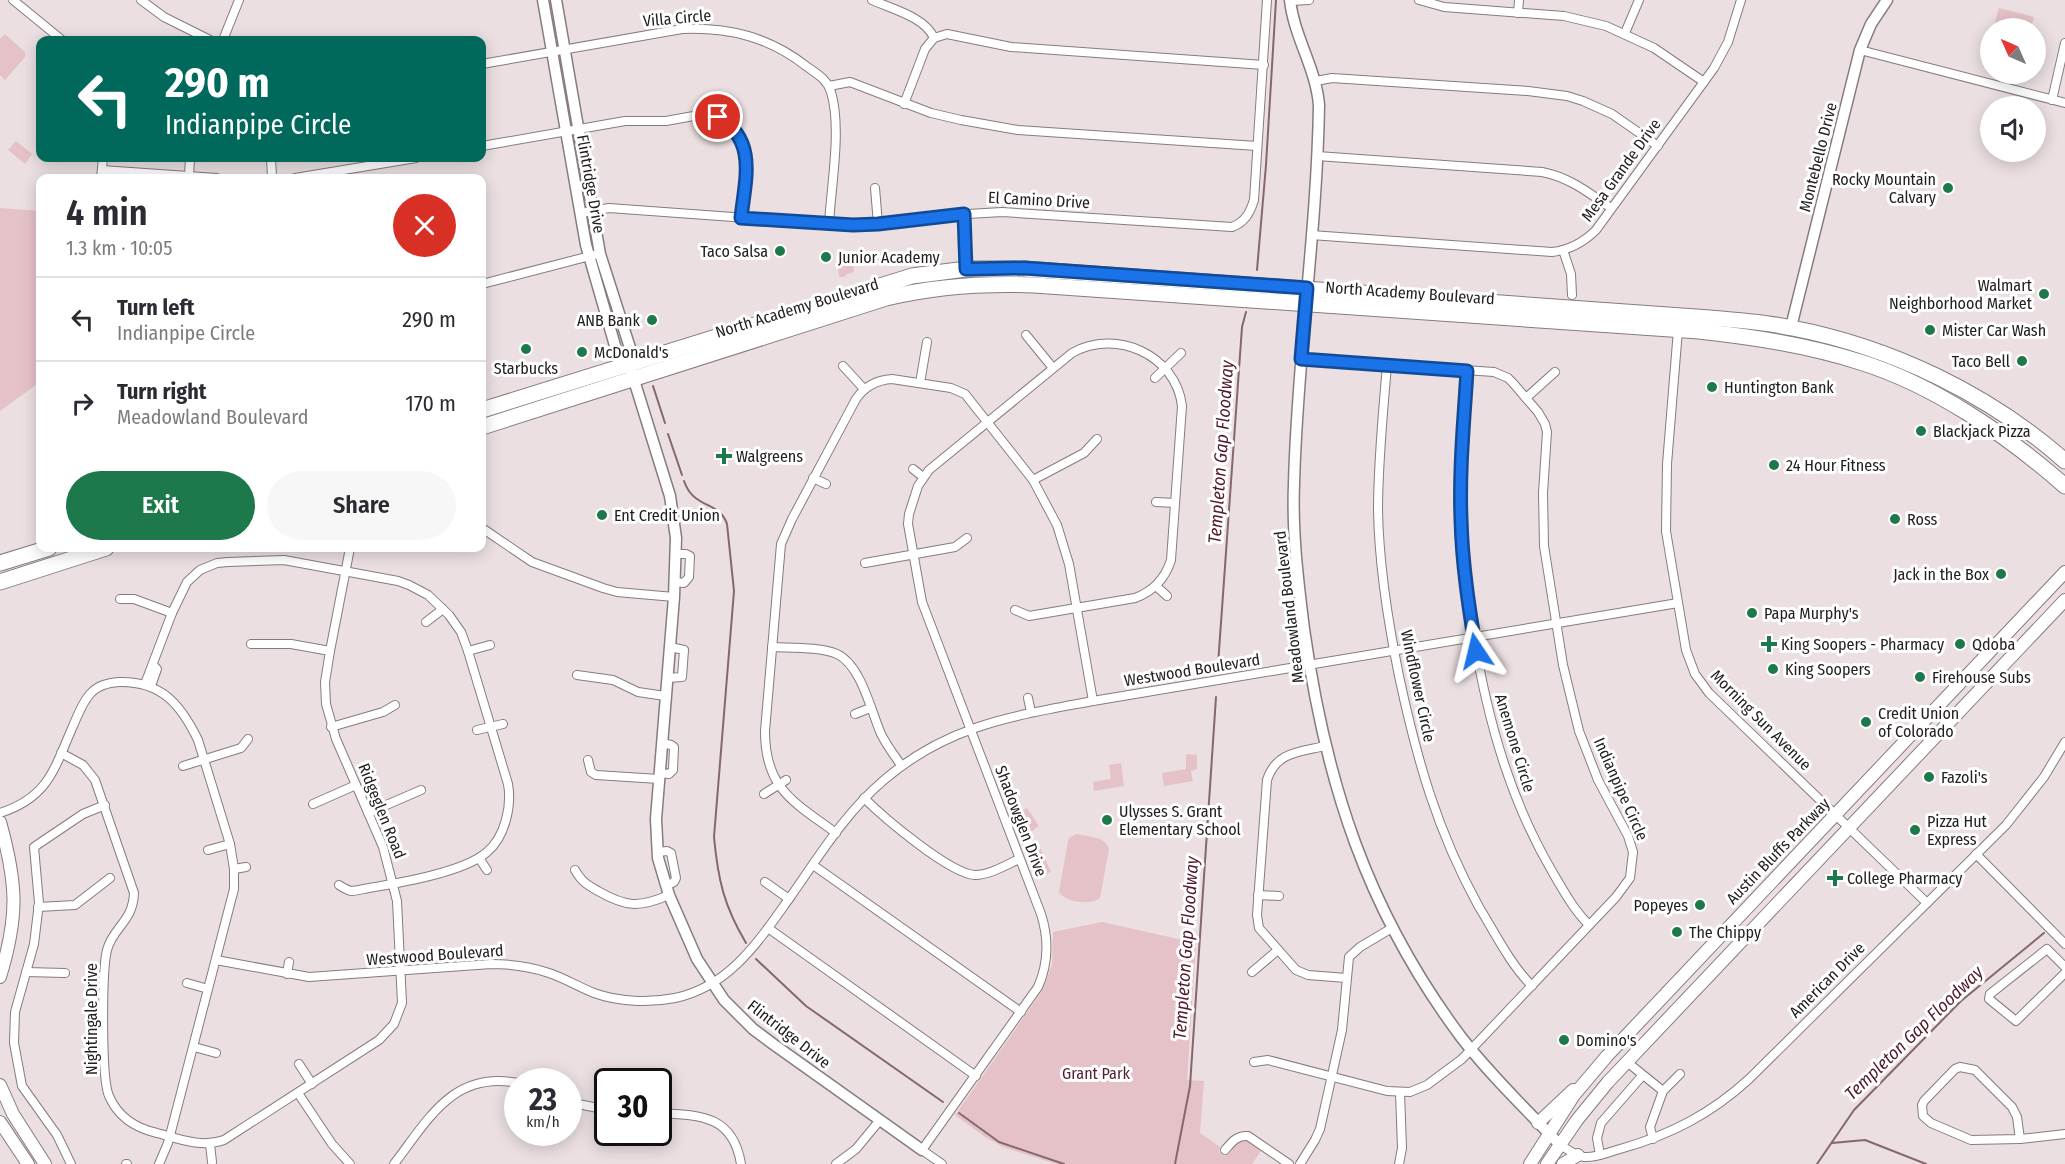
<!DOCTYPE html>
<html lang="en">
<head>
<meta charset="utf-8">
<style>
	:root { --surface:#fff; --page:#f7f7f7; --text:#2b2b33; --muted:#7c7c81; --line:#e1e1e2; --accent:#1d784c }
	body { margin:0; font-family:"Fira Sans Condensed",sans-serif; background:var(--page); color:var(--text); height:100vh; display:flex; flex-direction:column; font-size:22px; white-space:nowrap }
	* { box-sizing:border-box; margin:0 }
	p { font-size:20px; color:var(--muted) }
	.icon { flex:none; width:33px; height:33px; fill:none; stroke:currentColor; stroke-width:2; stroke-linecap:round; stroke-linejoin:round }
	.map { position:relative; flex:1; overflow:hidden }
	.details { position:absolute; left:36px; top:174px; width:450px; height:378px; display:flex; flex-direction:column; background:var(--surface); border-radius:12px; box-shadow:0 3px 15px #0003 }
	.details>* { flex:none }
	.guide { position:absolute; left:36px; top:36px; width:450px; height:126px; border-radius:12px; box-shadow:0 3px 15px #0003; background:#00695c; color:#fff; overflow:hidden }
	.needle { width:39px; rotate:315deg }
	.fabs { position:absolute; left:1980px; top:18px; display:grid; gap:12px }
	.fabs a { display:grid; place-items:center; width:66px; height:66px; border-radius:50%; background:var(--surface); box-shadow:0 3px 15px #0003; font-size:30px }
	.speed { position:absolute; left:504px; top:1068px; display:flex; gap:12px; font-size:30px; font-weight:700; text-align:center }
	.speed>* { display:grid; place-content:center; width:78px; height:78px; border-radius:50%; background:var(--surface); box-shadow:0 3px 15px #0003; line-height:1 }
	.speed small { font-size:15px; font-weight:400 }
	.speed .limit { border:3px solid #111; border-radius:9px; background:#fff; color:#111 }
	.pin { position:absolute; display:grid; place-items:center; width:51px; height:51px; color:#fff; margin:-26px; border:3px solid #fff; border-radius:50%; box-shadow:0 2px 6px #0007 }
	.me { position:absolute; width:66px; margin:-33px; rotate:350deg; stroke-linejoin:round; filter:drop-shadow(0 0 4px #0008) }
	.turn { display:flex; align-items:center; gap:21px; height:126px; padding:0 30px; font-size:27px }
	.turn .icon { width:78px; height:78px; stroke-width:2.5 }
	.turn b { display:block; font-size:42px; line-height:51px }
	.round { display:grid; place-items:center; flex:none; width:63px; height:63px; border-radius:32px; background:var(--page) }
	.summary { display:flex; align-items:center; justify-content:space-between; height:102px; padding:0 30px }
	h1 { font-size:36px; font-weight:600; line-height:45px }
	.action { display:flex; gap:12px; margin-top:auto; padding:12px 30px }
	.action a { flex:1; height:69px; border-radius:36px; background:var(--accent); color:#fff; font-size:24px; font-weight:600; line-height:69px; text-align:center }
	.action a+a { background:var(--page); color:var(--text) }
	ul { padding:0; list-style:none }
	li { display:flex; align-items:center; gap:18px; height:84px; padding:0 30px; border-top:2px solid var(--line) }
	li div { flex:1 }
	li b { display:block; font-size:22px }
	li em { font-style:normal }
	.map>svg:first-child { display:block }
</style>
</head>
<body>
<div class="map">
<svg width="2065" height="1164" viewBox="0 0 2065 1164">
	<rect width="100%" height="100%" fill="#ebdfe1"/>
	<!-- green -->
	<g fill="#e4c2c8">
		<polygon points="1999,8 2034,17 2031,28 2003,28 1994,26"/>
		<polygon points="5,34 25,52 25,57 5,80 0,75 0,39"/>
		<polygon points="16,141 32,154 25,164 8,150"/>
		<polygon points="0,208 40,211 40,382 0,411"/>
		<polygon points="852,256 854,272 847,274 844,277 839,277 838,267 841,266 842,258"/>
		<polygon points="1186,754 1197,755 1197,769 1191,771 1193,781 1164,786 1162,773 1186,769"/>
		<polygon points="1121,763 1124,786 1094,791 1093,782 1111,779 1109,765"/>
		<polygon points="1027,808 1039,826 1025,836 1014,815"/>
		<path d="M1077,834C1089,837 1105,836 1109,849L1100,898C1090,906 1065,902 1059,892L1068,841L1070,837Z"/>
		<polygon points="1037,841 1051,872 1041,876 1027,845"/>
		<polygon points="1102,922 1196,943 1187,1080 1204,1081 1200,1133 1220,1147 1219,1152 1224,1156 1230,1153 1234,1144 1243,1138 1252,1140 1263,1148 1252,1164 1056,1164 1003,1147 985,1137 955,1115 1041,993 1052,965 1053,932"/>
	</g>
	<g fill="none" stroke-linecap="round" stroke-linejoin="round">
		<!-- stream -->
		<g stroke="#85676c" stroke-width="2">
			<polyline points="1257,270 1266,165 1276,0"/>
			<polyline points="653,386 665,423"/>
			<polyline points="668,434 682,475"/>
			<path d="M684,481C694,510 719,500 727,524L734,591L714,837C718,880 724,906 746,943"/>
			<polyline points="1218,665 1242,327 1246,312"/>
			<polyline points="756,959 806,1006 943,1102"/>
			<polyline points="959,1113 999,1142 1064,1164"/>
			<polyline points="1832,1143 1865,1140 1926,1164"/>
			<polyline points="1175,1164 1190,1086 1216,697"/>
			<polyline points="1817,1164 1854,1110 1961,1001 2044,933"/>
		</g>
		<defs>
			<g id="street">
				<polyline points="13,0 62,40"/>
				<polyline points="141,0 164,17 210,40"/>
				<path d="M872,0C892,9 925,17 934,38"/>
				<polyline points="1419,0 1444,7 1564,16 1606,26 1654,48 1704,82"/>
				<polyline points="1290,1 1309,0"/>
				<polyline points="1518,13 1519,0"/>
				<polyline points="1625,33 1639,0"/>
				<polyline points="223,40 239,0"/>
				<polyline points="1860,50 2065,103"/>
				<path d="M482,64L682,29C729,27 769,37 806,66C817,74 827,79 831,92C842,128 831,186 829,224"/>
				<polyline points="1316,81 1332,78 1528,91 1567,96 1583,101 1612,114 1658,146"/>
				<polyline points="829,86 850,82 931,113 961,120 1018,130 1257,146"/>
				<polyline points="2052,100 2065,43"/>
				<polyline points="904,104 925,49 934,38 947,34 1011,47 1264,65"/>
				<polyline points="482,146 625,121 666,121 699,115 718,117 735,129 741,137 745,147 746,164 741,218"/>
				<path d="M1317,156L1542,172C1569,177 1589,193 1611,208"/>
				<polyline points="271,158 272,178"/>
				<polyline points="102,170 217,178"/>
				<polyline points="189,176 190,158"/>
				<polyline points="101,178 103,158"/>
				<polyline points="295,178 416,158"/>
				<polyline points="875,188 878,224"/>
				<path d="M581,213L609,208L829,224H878L951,215L1002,212L1232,227C1245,222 1250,213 1254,200L1267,0"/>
				<polyline points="964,214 966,269"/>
				<path d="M1311,235L1552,252C1569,250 1583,243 1596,230L1714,68L1728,42L1741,0"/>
				<polyline points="1563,250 1571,274 1572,295"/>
				<polyline points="482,284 594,255"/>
				<polyline points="1678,330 1667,464 1666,531 1686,650 1695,674 1709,693 1927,903"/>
				<polyline points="1026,335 1053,368"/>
				<path d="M1387,365C1383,413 1378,462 1378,510C1379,566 1388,622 1399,676C1417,760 1437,831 1479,907C1495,933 1510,964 1532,986"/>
				<polyline points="843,366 864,389"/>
				<path d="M1467,371C1464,420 1459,468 1461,516C1462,557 1467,598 1474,638C1488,721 1510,800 1553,873C1564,892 1574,910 1589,925"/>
				<polyline points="1155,378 1181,353"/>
				<polyline points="920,383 927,342"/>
				<polyline points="1526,398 1555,372"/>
				<polyline points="913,469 923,477"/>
				<polyline points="813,478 826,484"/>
				<polyline points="1033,480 1084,453 1097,439"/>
				<polyline points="1156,502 1175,503"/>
				<polyline points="482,528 532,562 603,588 617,592 674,597"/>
				<polyline points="865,563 955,547 967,538"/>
				<polyline points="675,582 684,583 689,577 690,556 686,554 676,554"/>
				<polyline points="1156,586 1167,596"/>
				<polyline points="120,599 134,599 172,613"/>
				<polyline points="426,622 443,609"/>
				<polyline points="251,644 291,644 330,651"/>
				<path d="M772,647C791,648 821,647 837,654C861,665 871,711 881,734C887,746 894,755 901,765"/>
				<polyline points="468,651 490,645"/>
				<polyline points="577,675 613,680 638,692 665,696"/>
				<polyline points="667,678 682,677 684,650 670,647"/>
				<path d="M145,684L172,613L187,582L200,570L217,563L228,562L284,560L398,581L409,585L428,595L449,615L461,632L468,651L508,784C512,806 505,837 487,852C465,872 399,883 369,888C363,889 356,891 351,891C347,890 342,887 339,885"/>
				<polyline points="151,686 157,669 154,666"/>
				<polyline points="1028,698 1031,712"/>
				<polyline points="855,714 870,708"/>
				<polyline points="331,727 383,712 395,705"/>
				<polyline points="477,730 503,724"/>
				<path d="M1325,746C1299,752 1276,752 1267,780L1257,915L1259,928L1296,970L1308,975L1346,978"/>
				<path d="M61,753L83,765L95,780L134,893C133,922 113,927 107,950C102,970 101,1078 109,1096C118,1117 135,1128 157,1133C179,1139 202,1148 224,1140L379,1040L394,1024L402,1003L397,901L383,847L336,739L326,704L325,682L330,651L350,548"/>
				<polyline points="588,760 591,772 596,775 659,779"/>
				<polyline points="183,766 241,748 248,739"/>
				<polyline points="659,773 669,774 673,770 674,747 671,745 662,743"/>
				<polyline points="764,794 786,780"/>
				<path d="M864,798C883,817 950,874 975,875C990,875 1006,865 1019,859"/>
				<polyline points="313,804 356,785"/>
				<path d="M0,813C49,797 54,769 73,726C78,715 82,703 90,694C98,685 108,683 119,682C162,681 181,705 198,740L230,844L234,869V889L168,1143L159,1164"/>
				<polyline points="368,813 421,790"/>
				<path d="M836,833C794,802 765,789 765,731L781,544L792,519L856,399C865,386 876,380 892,379L951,388L965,394L1033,480L1057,525L1069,564L1093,701"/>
				<polyline points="208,850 230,844"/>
				<polyline points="658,852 667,851 671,853 676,878 674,882 666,886"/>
				<polyline points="1976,854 2065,944"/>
				<polyline points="479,858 487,870"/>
				<polyline points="813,865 1021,1012"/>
				<polyline points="234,869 246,867"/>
				<path d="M575,870C582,882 586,884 598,891C626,907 639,908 669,895"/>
				<polyline points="765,882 789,899"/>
				<polyline points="1258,895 1279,896"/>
				<polyline points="38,907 75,905 110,878"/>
				<polyline points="768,928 976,1076"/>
				<path d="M216,960L309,977L491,964C511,964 529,966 549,973C564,978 579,987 594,993C619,1002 649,1003 675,998C731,986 760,939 791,896C819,856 846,812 884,780C948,725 1013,716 1093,701L1678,603"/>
				<polyline points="2065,967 2047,949 1990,994 1989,999 2016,1021 2065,973"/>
				<polyline points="26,972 65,973"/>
				<polyline points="1252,972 1278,950"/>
				<polyline points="287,974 289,962"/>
				<polyline points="187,983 208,989"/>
				<polyline points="194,1047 216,1053"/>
				<polyline points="1254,1062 1268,1060 1387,1091 1410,1092 1427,1085 1462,1059 1616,897 1630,878 1633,852 1628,836 1598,780 1579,731 1563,665 1544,546 1543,493 1547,432 1545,424 1538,412 1513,383 1508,378 1494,372 1301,359"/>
				<polyline points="1627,1062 1663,1091"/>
				<polyline points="299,1064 312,1084"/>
				<polygon points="1960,1067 1975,1070 2012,1107 2017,1117 2020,1139 1971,1140 1931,1123 1923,1116 1922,1105 1924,1101 1955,1069"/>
				<polyline points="298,1093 332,1144 350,1164"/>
				<polyline points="568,1102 608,1110"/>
				<path d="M658,1113C700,1115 733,1115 741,1164"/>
				<polyline points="1653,1139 1650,1127 1663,1091 1680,1074"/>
				<polyline points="2020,1139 2065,1134"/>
				<polyline points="210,1144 212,1162"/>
				<path d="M1559,1144C1567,1149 1575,1156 1584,1157C1596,1158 1609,1152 1620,1149C1670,1135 1711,1114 1749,1079L2006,825L2044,777L2065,742"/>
				<path d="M1225,1150C1232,1142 1237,1135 1248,1136L1289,1164"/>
				<polyline points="1600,1155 1597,1138 1601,1123 1642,1076"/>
				<polyline points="71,1164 57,1135 22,1086 14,1043 15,1012 34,944 39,903 34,847 83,814 105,805"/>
				<polyline points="126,1164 127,1164"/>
				<path d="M394,1164C428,1120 453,1070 518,1083"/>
				<polyline points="836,1164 856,1149 880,1120"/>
				<path d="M942,1164L922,1150L1038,987C1049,962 1049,939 1041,914L922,602L908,524L909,514L918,486L929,470L1072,353C1116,328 1176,355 1182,406L1171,560C1165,579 1154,591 1135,598L1029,616L1015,610"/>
				<polyline points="1300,1164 1315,1140 1320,1129 1342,1030 1349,957 1360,947 1392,928"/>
				<polyline points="1399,1164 1402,1148 1400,1092"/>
			</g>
			<g id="secondary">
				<polyline points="543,0 586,245 618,356 629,364"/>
				<polyline points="556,0 600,254 631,351 629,364 670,496 676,538 674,597 656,819 658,858 669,895 697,959 724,1000 753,1029 773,1044 922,1150"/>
				<path d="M1290,0C1294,37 1316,68 1319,105C1317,232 1297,358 1294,484C1292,533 1298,581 1304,629C1326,784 1367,911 1461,1037C1491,1076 1526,1109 1559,1144"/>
				<polyline points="1791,327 1860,50 1871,24 1887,0"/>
			</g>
			<g id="primary">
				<path d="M0,822C17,883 19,915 0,977"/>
				<polyline points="0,1085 13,1114 45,1164"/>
				<polyline points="0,1122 28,1164"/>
				<polyline points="1538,1123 1573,1090"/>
				<polyline points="1530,1164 1574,1095 1607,1056 2065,572"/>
				<polyline points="1547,1164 1577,1120 1608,1082 2065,600"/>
				<polyline points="1563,1164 1578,1155"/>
			</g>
			<g id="highway">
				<path d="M482,410L912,276L966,269H1024L1710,318C1737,320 1765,322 1792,328C1891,347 1989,394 2065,461"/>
				<path d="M482,427L886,298C936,286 984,283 1034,285L1699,331C1753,337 1807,345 1860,362C1934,385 2007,435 2065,486"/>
				<polyline points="0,563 49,548"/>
				<polyline points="0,582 106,548"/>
			</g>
		</defs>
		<!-- street casing -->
		<use href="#street" stroke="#867c7d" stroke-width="10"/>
		<!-- secondary casing -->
		<use href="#secondary" stroke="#867c7d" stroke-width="13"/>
		<!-- primary casing -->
		<use href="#primary" stroke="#867c7d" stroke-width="14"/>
		<!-- highway casing -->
		<use href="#highway" stroke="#867c7d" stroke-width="17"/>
		<!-- street -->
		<use href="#street" stroke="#fff" stroke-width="8"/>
		<!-- secondary -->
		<use href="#secondary" stroke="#fff" stroke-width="10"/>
		<!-- primary -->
		<use href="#primary" stroke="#fff" stroke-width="12"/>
		<!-- highway -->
		<use href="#highway" stroke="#fff" stroke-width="15"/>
	</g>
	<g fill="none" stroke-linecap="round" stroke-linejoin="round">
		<defs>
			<path id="route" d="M718,117C758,140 745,180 741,218L853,225L878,224L964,214L966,269L1024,268L1307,288L1301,359L1467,371C1464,420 1459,470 1461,519C1462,563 1469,608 1476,651"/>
		</defs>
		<!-- route casing -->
		<use href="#route" stroke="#114b97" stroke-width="15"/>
		<!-- route -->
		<use href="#route" stroke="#1a73e8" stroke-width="10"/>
	</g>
	<!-- markers -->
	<g fill="#1d784c" stroke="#fff" stroke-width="2">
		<circle cx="1948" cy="188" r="6"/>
		<circle cx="780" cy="251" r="6"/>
		<circle cx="826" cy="257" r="6"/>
		<circle cx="2044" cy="294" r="6"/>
		<circle cx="652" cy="320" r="6"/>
		<circle cx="1930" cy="330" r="6"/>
		<circle cx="526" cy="349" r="6"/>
		<circle cx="582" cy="352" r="6"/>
		<circle cx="2022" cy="361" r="6"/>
		<circle cx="1712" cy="387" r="6"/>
		<circle cx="1921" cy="431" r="6"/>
		<path d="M721 447h6v6h6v6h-6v6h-6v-6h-6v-6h6z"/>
		<circle cx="1774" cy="465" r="6"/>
		<circle cx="602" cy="515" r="6"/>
		<circle cx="1895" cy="519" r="6"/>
		<circle cx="2001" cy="574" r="6"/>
		<circle cx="1752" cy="613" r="6"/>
		<path d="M1766 635h6v6h6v6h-6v6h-6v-6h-6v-6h6z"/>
		<circle cx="1960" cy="644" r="6"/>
		<circle cx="1773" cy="669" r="6"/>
		<circle cx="1920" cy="677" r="6"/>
		<circle cx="1866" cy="722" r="6"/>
		<circle cx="1929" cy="777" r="6"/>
		<circle cx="1107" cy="820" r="6"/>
		<circle cx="1915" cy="830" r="6"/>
		<path d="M1832 869h6v6h6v6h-6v6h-6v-6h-6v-6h6z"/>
		<circle cx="1700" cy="905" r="6"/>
		<circle cx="1677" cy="932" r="6"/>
		<circle cx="1564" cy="1040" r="6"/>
	</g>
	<g text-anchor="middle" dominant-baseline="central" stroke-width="6" stroke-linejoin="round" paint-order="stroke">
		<!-- street labels -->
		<g font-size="16" fill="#242020" stroke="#fff">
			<text transform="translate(677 18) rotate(-5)">Villa Circle</text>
			<text transform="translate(1818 157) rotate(-76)">Montebello Drive</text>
			<text transform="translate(1621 170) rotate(-54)">Mesa Grande Drive</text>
			<text transform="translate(591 184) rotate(80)">Flintridge Drive</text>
			<text transform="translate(1039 200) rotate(3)">El Camino Drive</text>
			<text transform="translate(1410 293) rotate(4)">North Academy Boulevard</text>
			<text transform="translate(797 308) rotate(-17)">North Academy Boulevard</text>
			<text transform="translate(1289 607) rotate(-97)">Meadowland Boulevard</text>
			<text transform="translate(1192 670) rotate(-9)">Westwood Boulevard</text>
			<text transform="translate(1418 686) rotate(78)">Windflower Circle</text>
			<text transform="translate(1761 720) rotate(45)">Morning Sun Avenue</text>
			<text transform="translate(1515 743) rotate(73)">Anemone Circle</text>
			<text transform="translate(1621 789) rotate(66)">Indianpipe Circle</text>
			<text transform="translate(382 811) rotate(68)">Ridgeglen Road</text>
			<text transform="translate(1021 821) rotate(69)">Shadowglen Drive</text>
			<text transform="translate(1778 851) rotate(-46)">Austin Bluffs Parkway</text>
			<text transform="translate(435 955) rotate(-4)">Westwood Boulevard</text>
			<text transform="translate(1827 980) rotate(-45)">American Drive</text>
			<text transform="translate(91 1019) rotate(-90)">Nightingale Drive</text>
			<text transform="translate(789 1034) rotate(38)">Flintridge Drive</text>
		</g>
		<!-- poi labels -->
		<g font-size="16" fill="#242020" stroke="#fff" text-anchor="start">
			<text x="1936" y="179" text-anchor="end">Rocky Mountain<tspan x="1936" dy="18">Calvary</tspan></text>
			<text x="768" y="251" text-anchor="end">Taco Salsa</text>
			<text x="838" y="257">Junior Academy</text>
			<text x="2032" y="285" text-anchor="end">Walmart<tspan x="2032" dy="18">Neighborhood Market</tspan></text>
			<text x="640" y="320" text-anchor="end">ANB Bank</text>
			<text x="1942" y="330">Mister Car Wash</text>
			<text x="594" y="352">McDonald's</text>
			<text x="2010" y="361" text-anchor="end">Taco Bell</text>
			<text x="526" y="368" text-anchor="middle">Starbucks</text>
			<text x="1724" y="387">Huntington Bank</text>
			<text x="1933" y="431">Blackjack Pizza</text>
			<text x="736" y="456">Walgreens</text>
			<text x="1786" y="465">24 Hour Fitness</text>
			<text x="614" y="515">Ent Credit Union</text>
			<text x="1907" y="519">Ross</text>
			<text x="1989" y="574" text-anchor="end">Jack in the Box</text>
			<text x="1764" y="613">Papa Murphy's</text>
			<text x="1781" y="644">King Soopers - Pharmacy</text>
			<text x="1972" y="644">Qdoba</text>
			<text x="1785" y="669">King Soopers</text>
			<text x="1932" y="677">Firehouse Subs</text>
			<text x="1878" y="713">Credit Union<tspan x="1878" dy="18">of Colorado</tspan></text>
			<text x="1941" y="777">Fazoli's</text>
			<text x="1119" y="811">Ulysses S. Grant<tspan x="1119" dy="18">Elementary School</tspan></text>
			<text x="1927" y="821">Pizza Hut<tspan x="1927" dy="18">Express</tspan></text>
			<text x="1847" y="878">College Pharmacy</text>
			<text x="1688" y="905" text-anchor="end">Popeyes</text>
			<text x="1689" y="932">The Chippy</text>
			<text x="1576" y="1040">Domino's</text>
		</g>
		<!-- park labels -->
		<g font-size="16" fill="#541f2d" stroke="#fff">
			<text x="1096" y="1073">Grant Park</text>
		</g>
		<!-- water labels -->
		<g font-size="18" font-style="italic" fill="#511b29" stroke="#fff">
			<text transform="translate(1221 452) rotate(-86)">Templeton Gap Floodway</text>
			<text transform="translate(1186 948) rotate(-86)">Templeton Gap Floodway</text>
			<text transform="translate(1914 1033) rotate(-44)">Templeton Gap Floodway</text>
		</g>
	</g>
</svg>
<div class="fabs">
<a><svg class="needle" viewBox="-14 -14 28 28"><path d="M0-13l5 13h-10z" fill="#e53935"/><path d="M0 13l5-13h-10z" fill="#7c7c81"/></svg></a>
<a><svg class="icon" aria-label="sound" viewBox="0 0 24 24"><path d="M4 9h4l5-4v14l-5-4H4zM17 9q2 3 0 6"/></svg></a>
</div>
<div class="speed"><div>23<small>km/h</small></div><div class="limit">30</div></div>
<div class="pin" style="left:718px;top:117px;background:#d93025"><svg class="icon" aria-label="arrive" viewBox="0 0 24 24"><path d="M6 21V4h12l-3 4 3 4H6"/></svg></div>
<svg class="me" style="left:1476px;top:651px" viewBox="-20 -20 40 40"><path d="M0-17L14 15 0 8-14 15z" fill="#1a73e8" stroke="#fff" stroke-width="4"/></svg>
<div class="guide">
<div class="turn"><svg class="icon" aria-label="left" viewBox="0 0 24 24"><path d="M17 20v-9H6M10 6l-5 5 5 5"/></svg><div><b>290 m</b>Indianpipe Circle</div></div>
</div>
<section class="details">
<div class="summary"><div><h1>4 min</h1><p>1.3 km · 10:05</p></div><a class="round" style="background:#d93025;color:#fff"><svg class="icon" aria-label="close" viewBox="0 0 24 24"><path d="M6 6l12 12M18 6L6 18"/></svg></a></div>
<ul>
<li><svg class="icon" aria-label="left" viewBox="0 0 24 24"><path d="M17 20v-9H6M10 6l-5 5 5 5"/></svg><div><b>Turn left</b><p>Indianpipe Circle</p></div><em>290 m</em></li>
<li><svg class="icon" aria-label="right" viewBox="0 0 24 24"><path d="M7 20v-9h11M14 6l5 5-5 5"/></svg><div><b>Turn right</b><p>Meadowland Boulevard</p></div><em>170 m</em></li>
</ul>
<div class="action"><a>Exit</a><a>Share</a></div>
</section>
</div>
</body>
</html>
